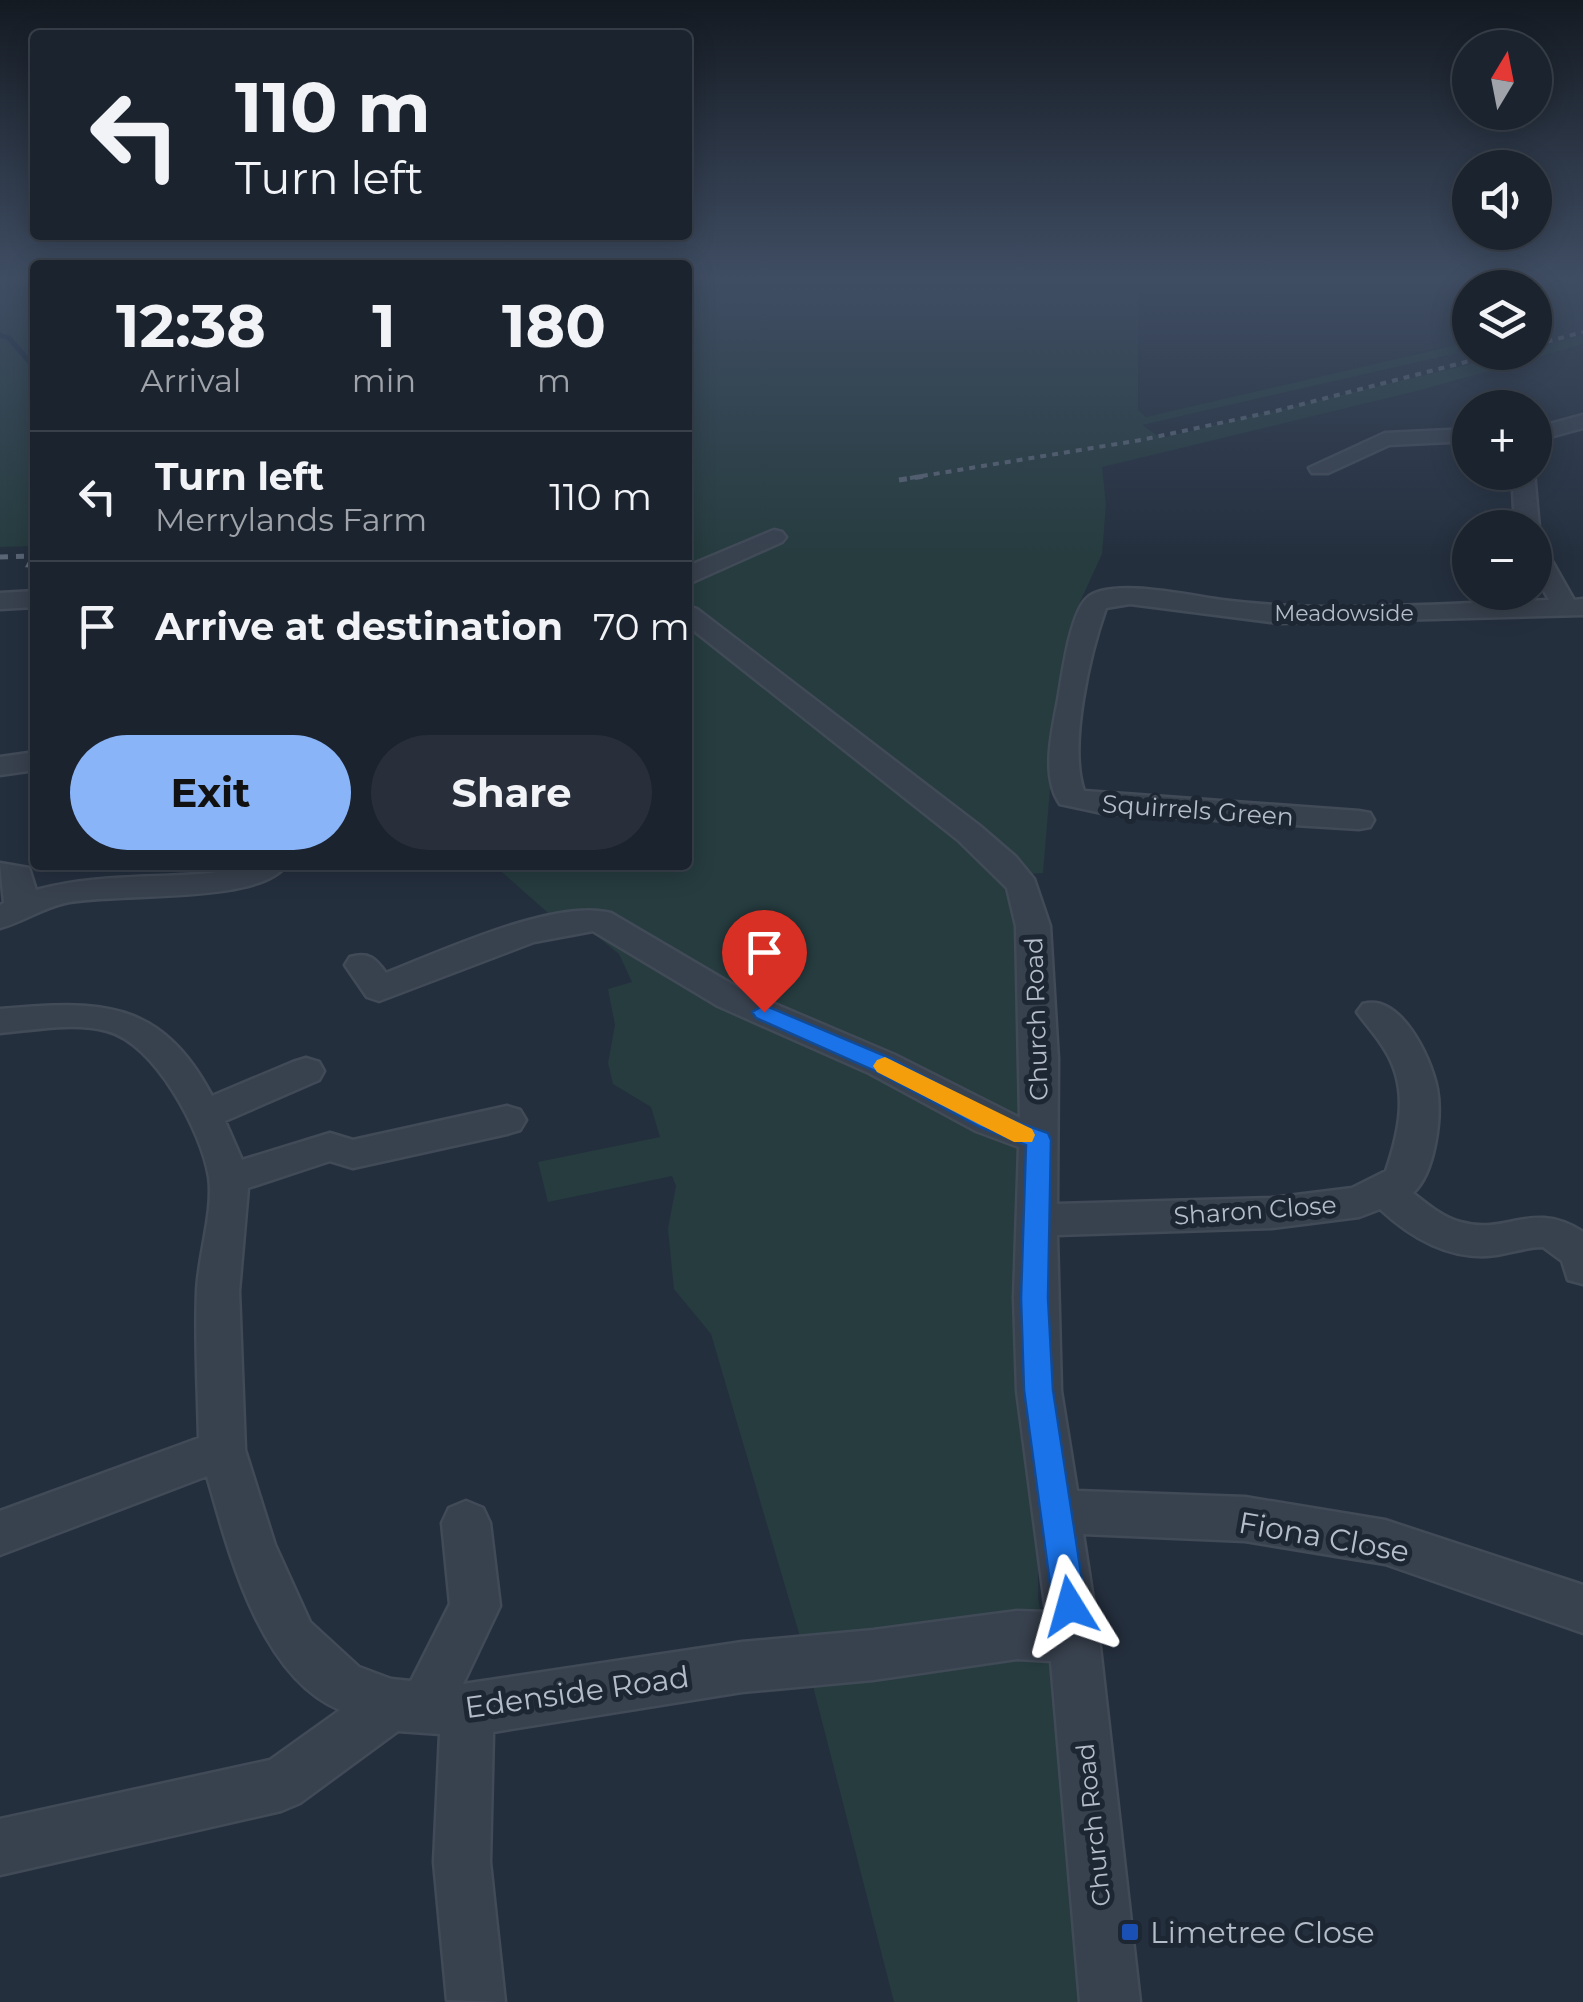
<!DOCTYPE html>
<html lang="en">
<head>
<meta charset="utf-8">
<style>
	:root { --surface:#1b232e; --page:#282f3a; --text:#f1f3f6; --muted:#a0a4aa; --line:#39404a; --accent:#8ab4f8 }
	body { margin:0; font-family:Montserrat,sans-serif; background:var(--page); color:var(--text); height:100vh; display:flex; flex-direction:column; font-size:38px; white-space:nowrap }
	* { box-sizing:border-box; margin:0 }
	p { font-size:32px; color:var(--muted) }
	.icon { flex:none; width:55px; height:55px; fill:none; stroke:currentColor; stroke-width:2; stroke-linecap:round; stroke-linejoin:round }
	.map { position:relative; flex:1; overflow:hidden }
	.details { position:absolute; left:30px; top:260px; width:662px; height:610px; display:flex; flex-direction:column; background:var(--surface); border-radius:10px; box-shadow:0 5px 25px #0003,0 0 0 2px var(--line) }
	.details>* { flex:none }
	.top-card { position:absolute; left:30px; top:30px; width:662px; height:210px; border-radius:10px; box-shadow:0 5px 25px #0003,0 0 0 2px var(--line); background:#1b232e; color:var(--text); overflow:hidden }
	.needle { width:65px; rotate:10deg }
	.fabs { position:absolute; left:1452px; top:30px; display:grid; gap:20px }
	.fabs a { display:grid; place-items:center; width:100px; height:100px; border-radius:50%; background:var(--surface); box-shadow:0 5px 25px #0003,0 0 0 2px var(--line); font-size:50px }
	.pin { position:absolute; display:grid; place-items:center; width:85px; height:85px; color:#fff; margin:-102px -42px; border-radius:50% 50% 50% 0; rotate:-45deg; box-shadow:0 0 10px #0007 }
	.pin .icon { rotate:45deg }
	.me { position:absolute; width:110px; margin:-55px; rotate:352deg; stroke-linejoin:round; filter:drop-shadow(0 0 8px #0008) }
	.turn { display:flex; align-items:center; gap:35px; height:210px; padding:0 40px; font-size:45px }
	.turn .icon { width:130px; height:130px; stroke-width:2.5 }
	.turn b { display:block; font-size:70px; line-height:85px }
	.eta { display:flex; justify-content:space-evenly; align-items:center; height:170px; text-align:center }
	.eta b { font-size:60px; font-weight:700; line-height:70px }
	.button { display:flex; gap:20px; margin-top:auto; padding:20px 40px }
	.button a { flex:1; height:115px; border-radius:60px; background:var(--accent); color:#111; font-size:40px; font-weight:700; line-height:115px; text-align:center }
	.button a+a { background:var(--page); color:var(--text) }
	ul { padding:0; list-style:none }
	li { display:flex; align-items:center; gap:30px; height:130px; padding:0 40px; border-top:2px solid var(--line) }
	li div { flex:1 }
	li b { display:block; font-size:38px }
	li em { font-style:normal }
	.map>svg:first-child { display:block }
</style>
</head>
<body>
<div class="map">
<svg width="1583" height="2002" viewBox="0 0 1583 2002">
	<rect width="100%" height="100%" fill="#242f3e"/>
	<!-- green -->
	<g fill="#263c3f">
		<polygon points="0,276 35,276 35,546 0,547"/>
		<polygon points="688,276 1138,276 1138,410 1146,417 1470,342 1470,346 1457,349 1457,353 1142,425 1161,438 1516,353 1535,352 1535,348 1583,335 1583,344 1421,390 1102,467 1106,505 1102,554 1080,602 1084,608 1052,765 1043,873 1027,874 1004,886 1014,900 1020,932 1025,1116 1013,1316 1038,1547 1038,1599 1058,1702 1088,2002 894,2002 803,1647 711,1334 674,1289 668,1229 676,1186 672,1176 548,1202 538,1162 660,1137 651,1107 613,1084 608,1063 615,1025 608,989 632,982 619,954 571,915 555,919 494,865 688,865"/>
	</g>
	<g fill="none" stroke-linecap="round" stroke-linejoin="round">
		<!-- stream -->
		<polyline stroke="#17263c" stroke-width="5" points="0,335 9,338 35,368"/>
		<defs>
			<g id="minor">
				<polygon points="1583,415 1583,428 1535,441 1535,428"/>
				<polygon points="1470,429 1470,441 1389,445 1328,473 1312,473 1309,468 1385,433"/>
				<polygon points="1512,472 1534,472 1539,528 1535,533 1535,528 1515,528"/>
				<polygon points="774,530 782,532 786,537 782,542 688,584 688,566"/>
				<path d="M1535,545L1544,547L1574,600L1583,599V615L1279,623L1130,604L1106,608C1090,653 1068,746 1084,791L1359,811L1370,813L1374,820L1370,827L1359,829L1102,813L1060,804C1041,777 1052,731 1058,700C1062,677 1070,613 1087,598C1110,577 1191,596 1222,600C1330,614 1441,603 1549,600L1535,574Z"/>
				<polygon points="35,591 35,607 0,609 0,593"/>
				<path d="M688,606L697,609L980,826L1016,857L1034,879L1050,926L1058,1059L1057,1204L1272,1198L1352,1188L1386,1171C1400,1130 1409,1088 1385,1050C1377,1036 1366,1025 1357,1012L1363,1004C1400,993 1431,1057 1437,1089C1442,1117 1435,1173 1413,1193C1427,1204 1442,1217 1460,1222C1507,1236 1532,1199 1583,1232V1284L1568,1280L1562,1261L1543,1247C1524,1247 1506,1255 1487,1256C1446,1258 1409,1236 1380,1209L1359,1217L1272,1228L1057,1235L1061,1391L1077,1491L1245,1497L1385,1520L1583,1585V1633L1385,1564L1245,1541L1083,1534L1099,1638L1140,2002H1080L1051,1661L1017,1659L873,1680L742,1692L493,1732L490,1862L505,2002L447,2000L434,1862L440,1734L398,1731L300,1803L281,1811L0,1875V1819L270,1760L340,1710C260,1677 229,1553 207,1476L0,1555V1511L199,1438C198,1390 195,1341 197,1292C198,1257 214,1211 209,1177C202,1132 155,1043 107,1031C73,1022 35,1030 0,1033V1009C99,1000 161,999 212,1096L293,1062L306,1058L319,1062L324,1071L319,1080L225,1121L242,1160L330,1133L353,1140L507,1106L520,1110L526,1120L520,1130L507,1134L353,1168L330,1161L248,1188L239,1291L245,1450L275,1545L310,1622L359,1667L391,1679L411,1681L450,1604L442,1523L449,1508L466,1501L483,1508L490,1523L500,1606L463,1684L742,1642L873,1630L1017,1611L1046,1612L1017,1391L1014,1298L1019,1147L976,1131L869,1073L718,1006L593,931L534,942L379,1001L367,997L345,965L350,957C369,952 375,958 386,973C440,952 555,898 611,913L742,990L895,1055L1020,1118L1016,926L1007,888L958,840L688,626Z"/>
				<polygon points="35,752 35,770 0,775 0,757"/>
				<path d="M0,863L29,868L36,890C90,875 144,878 200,874C231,871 254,865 286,865C259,905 113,892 65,903C42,908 23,922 0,928V905L4,903Z"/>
			</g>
		</defs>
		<!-- minor casing -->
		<use href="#minor" stroke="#414a57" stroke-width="5"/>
		<!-- minor -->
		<use href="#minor" fill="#38414e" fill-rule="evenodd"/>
		<!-- rail-far1 -->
		<g stroke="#5a6575" stroke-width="4" stroke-dasharray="6 6" stroke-linecap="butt">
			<polyline points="1535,345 1583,332"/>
			<polyline points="910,478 1141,440 1276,411 1504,352"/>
		</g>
		<!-- rail -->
		<g stroke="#5a6575" stroke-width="5" stroke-dasharray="8 8" stroke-linecap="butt">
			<polyline points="899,480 925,476"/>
			<polyline points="0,557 35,556"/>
		</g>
	</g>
	<!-- wall -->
	<polygon fill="#3f4b5c" points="35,551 35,578 31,578 27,566"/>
	<!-- building -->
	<polygon fill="#4b5868" stroke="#5c6777" stroke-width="2.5" points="35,551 35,566 27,566"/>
	<!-- sky -->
	<linearGradient id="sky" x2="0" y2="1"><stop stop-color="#141a22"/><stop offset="0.5" stop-color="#3f4d63"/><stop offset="1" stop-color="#3f4d63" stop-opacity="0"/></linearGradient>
	<rect width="1583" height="557" fill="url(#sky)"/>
	<!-- route -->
	<polygon fill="#1a73e8" stroke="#114b97" stroke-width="2.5" points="764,1005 890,1058 997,1115 1048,1133 1051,1140 1048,1298 1053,1390 1086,1606 1081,1617 1070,1622 1058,1617 1053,1606 1024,1390 1021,1298 1026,1145 980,1127 873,1070 756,1018 752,1012"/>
	<!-- slow -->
	<polygon fill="#f59e0b" points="885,1057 1032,1129 1035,1135 1032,1142 1014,1142 877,1072 873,1066 877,1060"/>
	<!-- markers -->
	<rect fill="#1a4fb4" stroke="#1d2633" stroke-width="4" x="1120" y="1922" width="20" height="20" rx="5"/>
	<g text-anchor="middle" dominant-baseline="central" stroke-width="10" stroke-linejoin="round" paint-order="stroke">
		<!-- far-street labels -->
		<g font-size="22" fill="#b4bcc9" stroke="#1d2633">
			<text x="1344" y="613">Meadowside</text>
		</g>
		<!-- street labels -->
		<g font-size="25" fill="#b4bcc9" stroke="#1d2633">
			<text transform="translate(1198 810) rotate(4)">Squirrels Green</text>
			<text transform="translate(1036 1019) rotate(-92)">Church Road</text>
			<text transform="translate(1255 1210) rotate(-4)">Sharon Close</text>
			<text transform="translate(1093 1825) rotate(-96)">Church Road</text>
		</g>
		<!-- near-street labels -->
		<g font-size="30" fill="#b4bcc9" stroke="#1d2633">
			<text transform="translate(1324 1537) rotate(10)">Fiona Close</text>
			<text transform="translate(577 1692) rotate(-8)">Edenside Road</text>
		</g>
		<!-- near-poi labels -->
		<g font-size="30" fill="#b4bcc9" stroke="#1d2633" text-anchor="start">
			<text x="1150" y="1932">Limetree Close</text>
		</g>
	</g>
</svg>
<div class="fabs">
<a><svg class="needle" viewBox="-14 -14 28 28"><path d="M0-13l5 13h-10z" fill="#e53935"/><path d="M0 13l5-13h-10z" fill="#a0a4aa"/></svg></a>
<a><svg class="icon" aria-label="sound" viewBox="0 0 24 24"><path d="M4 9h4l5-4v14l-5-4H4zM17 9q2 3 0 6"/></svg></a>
<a><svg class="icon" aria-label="layers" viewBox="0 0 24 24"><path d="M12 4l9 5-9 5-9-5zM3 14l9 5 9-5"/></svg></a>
<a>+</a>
<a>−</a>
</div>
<div class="pin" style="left:764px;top:1012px;background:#d93025"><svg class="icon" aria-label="arrive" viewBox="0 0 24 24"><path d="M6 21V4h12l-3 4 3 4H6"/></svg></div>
<svg class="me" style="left:1070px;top:1606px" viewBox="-20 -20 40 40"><path d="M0-17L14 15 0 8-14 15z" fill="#1a73e8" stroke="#fff" stroke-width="4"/></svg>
<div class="top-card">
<div class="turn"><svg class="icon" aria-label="left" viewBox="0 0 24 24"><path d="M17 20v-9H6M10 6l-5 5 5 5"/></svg><div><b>110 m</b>Turn left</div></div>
</div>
<section class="details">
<div class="eta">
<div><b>12:38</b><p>Arrival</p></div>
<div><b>1</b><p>min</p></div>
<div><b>180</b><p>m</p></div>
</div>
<ul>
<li><svg class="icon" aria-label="left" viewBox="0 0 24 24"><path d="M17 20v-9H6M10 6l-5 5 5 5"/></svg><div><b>Turn left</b><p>Merrylands Farm</p></div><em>110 m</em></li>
<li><svg class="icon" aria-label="arrive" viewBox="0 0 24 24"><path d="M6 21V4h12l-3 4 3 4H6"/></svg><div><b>Arrive at destination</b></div><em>70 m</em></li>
</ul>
<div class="button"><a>Exit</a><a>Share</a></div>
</section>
</div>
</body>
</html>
